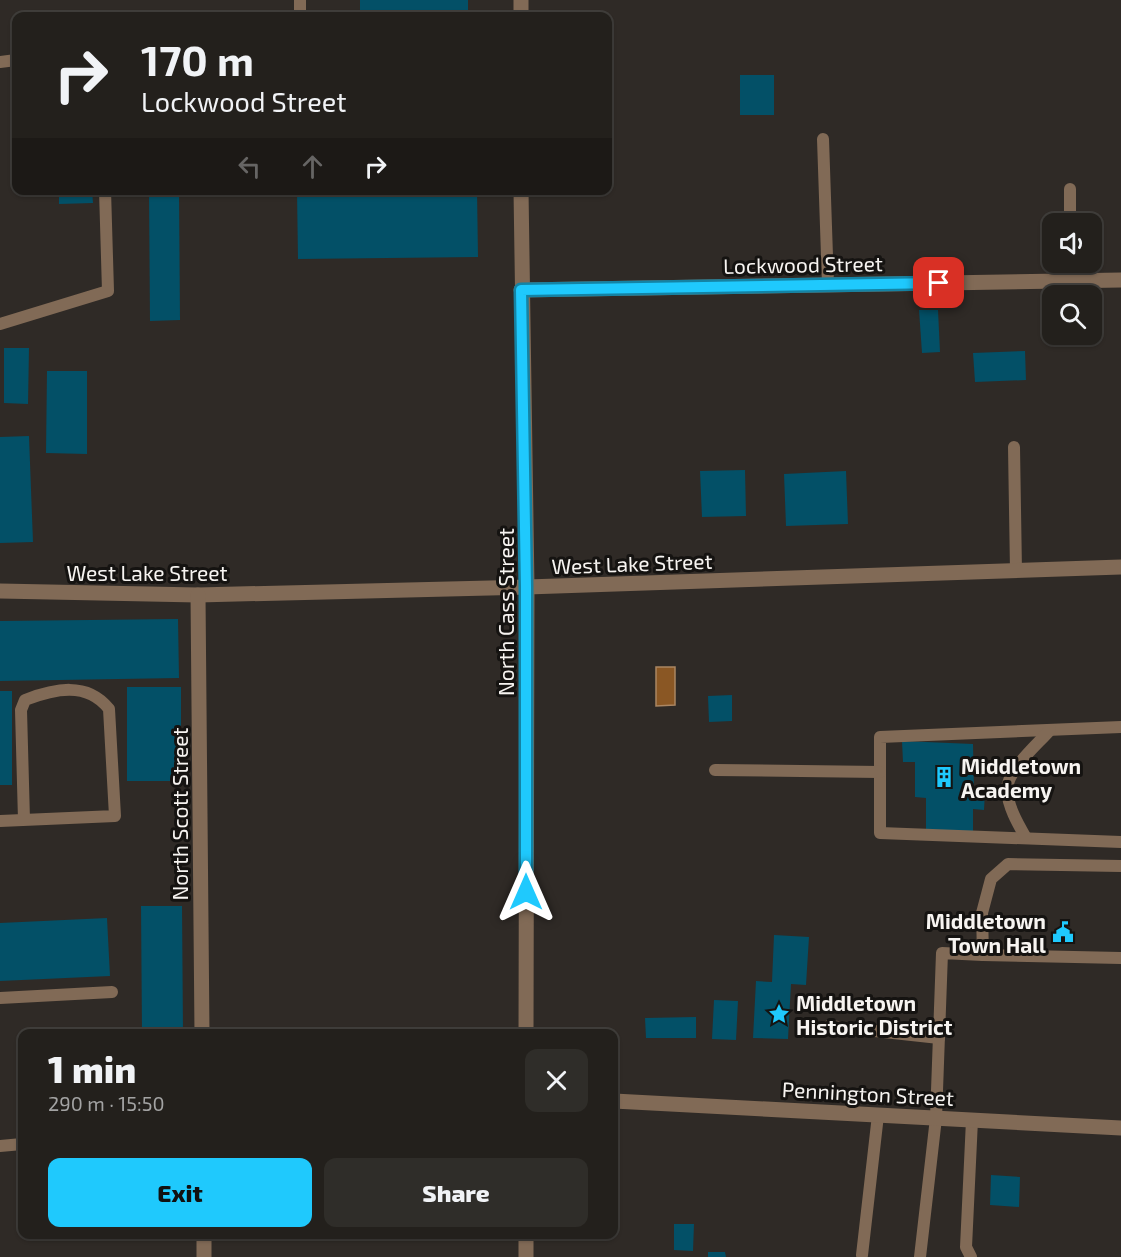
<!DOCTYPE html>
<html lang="en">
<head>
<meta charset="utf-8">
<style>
	:root { --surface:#23201c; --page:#2f2d29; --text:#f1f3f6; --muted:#a3a3a3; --line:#403e3b; --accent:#1fc9fd }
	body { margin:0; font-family:"Exo 2",sans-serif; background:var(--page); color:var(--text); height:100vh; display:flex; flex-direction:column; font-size:22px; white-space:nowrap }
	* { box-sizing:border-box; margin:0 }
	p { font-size:20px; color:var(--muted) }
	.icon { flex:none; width:33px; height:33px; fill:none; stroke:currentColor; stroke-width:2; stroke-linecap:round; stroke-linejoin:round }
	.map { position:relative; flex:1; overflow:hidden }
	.sheet { position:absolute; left:18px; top:1029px; width:600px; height:210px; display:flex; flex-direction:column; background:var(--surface); border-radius:12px; box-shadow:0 2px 4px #0004,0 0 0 2px var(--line) }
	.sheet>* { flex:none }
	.banner { position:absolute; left:12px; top:12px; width:600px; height:183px; border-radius:12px; box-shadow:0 2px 4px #0004,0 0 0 2px var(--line); background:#23201c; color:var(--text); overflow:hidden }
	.controls { position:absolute; left:1042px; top:213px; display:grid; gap:12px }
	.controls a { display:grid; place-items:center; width:60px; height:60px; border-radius:12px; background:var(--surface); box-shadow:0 2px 4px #0004,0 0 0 2px var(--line); font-size:30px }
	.pin { position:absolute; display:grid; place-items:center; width:51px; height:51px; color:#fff; margin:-26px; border-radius:12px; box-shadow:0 3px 9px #0006 }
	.me { position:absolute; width:66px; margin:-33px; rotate:0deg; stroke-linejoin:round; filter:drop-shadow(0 0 4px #0008) }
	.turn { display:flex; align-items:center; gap:21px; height:126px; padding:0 30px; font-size:27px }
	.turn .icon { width:78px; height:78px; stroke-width:2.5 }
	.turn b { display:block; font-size:42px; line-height:51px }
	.lanes { display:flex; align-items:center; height:57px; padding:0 30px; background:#0003; justify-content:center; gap:30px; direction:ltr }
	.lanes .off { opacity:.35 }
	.round { display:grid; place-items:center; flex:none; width:63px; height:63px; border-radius:12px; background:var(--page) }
	.headline { display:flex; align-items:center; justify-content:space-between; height:102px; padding:0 30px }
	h1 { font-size:36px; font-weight:800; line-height:45px }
	.button { display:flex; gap:12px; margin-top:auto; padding:12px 30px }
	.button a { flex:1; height:69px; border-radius:12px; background:var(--accent); color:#111; font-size:24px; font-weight:800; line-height:69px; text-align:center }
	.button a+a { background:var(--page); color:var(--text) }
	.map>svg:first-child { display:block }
</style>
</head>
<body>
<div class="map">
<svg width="1121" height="1257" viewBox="0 0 1121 1257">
	<rect width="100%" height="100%" fill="#2f2a26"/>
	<!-- water -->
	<polygon fill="#8a5724" stroke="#ab8662" stroke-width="1.5" points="656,667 675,667 675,705 656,706"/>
	<!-- building -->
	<g fill="#035067">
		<polygon points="360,0 468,0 468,10 360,12"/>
		<rect x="740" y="75" width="34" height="40"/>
		<polygon points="59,190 92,190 93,203 59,204"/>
		<polygon points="149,190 179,190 180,320 150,321"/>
		<polygon points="477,190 478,257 298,259 297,191"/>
		<polygon points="919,310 938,310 940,352 922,353"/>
		<polygon points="4,348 29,348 28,404 4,403"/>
		<polygon points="1025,351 1026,380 975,382 973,353"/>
		<polygon points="47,371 87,371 87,454 46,453"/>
		<polygon points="29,436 33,542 0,543 0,437"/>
		<polygon points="745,470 746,516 702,517 700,471"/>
		<polygon points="846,471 848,524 786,526 784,474"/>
		<polygon points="178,619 179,678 0,681 0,621"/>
		<rect x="127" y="687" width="54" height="94"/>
		<rect x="0" y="691" width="12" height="94"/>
		<polygon points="732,695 732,721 709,722 708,696"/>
		<polygon points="902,741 973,744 974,792 985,792 984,810 973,809 973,832 926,830 926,798 915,797 915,762 903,762"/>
		<polygon points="141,906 182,906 183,1034 142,1034"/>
		<polygon points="107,918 110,976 0,981 0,923"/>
		<polygon points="774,935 809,937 806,985 791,984 788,1039 753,1038 756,981 772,982"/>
		<polygon points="714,1000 738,1001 736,1040 712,1039"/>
		<polygon points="696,1017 696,1038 646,1038 645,1018"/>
		<polygon points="991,1175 1020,1177 1019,1207 990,1205"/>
		<polygon points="674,1224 694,1224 693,1251 674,1250"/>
		<polygon points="708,1252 725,1252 726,1257 708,1257"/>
	</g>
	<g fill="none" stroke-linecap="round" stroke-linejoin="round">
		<!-- lane -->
		<g stroke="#816a56" stroke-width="12">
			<polyline points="300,0 300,16"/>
			<polyline points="0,62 16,60"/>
			<polyline points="823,139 828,285"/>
			<polyline points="1070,189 1070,224"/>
			<polyline points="1071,262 1071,281"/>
			<polyline points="0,324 108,291 105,190"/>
			<polyline points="1014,447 1016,571"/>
			<polyline points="1121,727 880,737 880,833 1121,842"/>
			<polyline points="715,770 880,772"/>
			<path d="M0,821L115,816L109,709C87,681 54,689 25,700L21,710L24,820"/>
			<path d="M1026,838C1018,824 1008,807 1007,790C1007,770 1037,745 1050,730"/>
			<polyline points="1121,866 1008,864 991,879 982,913 983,955 1121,958"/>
			<polyline points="0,998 112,992"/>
			<polyline points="829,1026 939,1038"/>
			<polyline points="0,1146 22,1144"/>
			<polyline points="862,1255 878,1115"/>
			<polyline points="920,1257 936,1118 942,953 983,955"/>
			<polyline points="971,1257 966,1247 972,1120"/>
		</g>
		<!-- street -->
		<g stroke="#816a56" stroke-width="15">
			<polyline points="521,0 521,16"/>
			<polyline points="521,190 527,587 526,1034"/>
			<polyline points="521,290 1121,280"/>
			<polyline points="0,591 198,595 527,587 1121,567"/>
			<polyline points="198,595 202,1034"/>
			<polyline points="614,1101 1121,1128"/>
			<polyline points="526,1234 526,1257"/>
			<polyline points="204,1257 204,1234"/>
		</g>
	</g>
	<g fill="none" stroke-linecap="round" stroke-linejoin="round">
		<defs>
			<polyline id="route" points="526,892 526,587 521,290 939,283"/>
		</defs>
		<!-- route casing -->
		<use href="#route" stroke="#1483a4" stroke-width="15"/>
		<!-- route -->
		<use href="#route" stroke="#1fc9fd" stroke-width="10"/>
	</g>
	<!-- icons -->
	<defs>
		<symbol id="building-bare" viewBox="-9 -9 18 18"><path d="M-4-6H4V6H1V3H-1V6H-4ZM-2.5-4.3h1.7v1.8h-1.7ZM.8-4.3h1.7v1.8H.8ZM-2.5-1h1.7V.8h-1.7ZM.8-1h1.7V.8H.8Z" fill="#1fc9fd" stroke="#151311" stroke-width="2.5" paint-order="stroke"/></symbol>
		<symbol id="civic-bare" viewBox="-9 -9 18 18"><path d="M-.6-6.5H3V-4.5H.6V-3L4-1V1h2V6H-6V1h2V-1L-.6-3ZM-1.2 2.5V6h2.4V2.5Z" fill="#1fc9fd" stroke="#151311" stroke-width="2.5" paint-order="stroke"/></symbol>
		<symbol id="sight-bare" viewBox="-9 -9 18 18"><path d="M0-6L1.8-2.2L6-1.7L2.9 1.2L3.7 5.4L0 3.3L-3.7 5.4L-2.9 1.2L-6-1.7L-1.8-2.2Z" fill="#1fc9fd" stroke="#151311" stroke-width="2.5" paint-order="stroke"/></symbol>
	</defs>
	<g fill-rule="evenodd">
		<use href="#building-bare" x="929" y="762" width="30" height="30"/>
		<use href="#civic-bare" x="1048" y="917" width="30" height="30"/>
		<use href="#sight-bare" x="764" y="999" width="30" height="30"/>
	</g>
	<g text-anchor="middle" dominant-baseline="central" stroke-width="6" stroke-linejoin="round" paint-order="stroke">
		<!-- street labels -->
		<g font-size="21" fill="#f7f4f1" stroke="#151311">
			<text transform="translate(803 264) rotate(-1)">Lockwood Street</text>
			<text transform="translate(632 563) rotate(-2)">West Lake Street</text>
			<text x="147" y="572">West Lake Street</text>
			<text transform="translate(505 612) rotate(-90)">North Cass Street</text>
			<text transform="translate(179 814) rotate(-90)">North Scott Street</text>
			<text transform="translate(868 1093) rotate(3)">Pennington Street</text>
		</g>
		<!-- poi labels -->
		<g font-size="21" font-weight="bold" fill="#f7f4f1" stroke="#151311" text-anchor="start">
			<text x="961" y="765">Middletown<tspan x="961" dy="24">Academy</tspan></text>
			<text x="1046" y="920" text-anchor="end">Middletown<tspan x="1046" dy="24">Town Hall</tspan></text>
			<text x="796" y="1002">Middletown<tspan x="796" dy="24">Historic District</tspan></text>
		</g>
	</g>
</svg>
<div class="controls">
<a><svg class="icon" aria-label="sound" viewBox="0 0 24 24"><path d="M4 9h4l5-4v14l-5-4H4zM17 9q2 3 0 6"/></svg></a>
<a><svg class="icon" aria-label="search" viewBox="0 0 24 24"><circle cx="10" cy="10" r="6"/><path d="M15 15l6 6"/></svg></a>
</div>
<div class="pin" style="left:939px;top:283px;background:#d93025"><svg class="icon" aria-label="arrive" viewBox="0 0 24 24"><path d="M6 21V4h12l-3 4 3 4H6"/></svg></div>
<svg class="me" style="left:526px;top:892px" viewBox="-20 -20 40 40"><path d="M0-17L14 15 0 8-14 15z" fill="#1fc9fd" stroke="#fff" stroke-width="4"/></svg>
<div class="banner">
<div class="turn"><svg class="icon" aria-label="right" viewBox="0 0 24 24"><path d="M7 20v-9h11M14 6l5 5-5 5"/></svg><div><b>170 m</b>Lockwood Street</div></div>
<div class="lanes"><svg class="icon off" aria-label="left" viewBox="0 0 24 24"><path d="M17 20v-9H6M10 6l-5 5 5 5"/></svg><svg class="icon off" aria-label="ahead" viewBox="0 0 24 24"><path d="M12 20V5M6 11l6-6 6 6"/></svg><svg class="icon" aria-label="right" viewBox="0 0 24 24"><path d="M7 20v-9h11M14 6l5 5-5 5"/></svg></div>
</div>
<section class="sheet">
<div class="headline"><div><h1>1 min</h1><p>290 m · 15:50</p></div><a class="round"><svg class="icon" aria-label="close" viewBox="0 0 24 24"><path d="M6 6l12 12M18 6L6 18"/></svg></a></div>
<div class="button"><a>Exit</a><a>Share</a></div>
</section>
</div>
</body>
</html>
